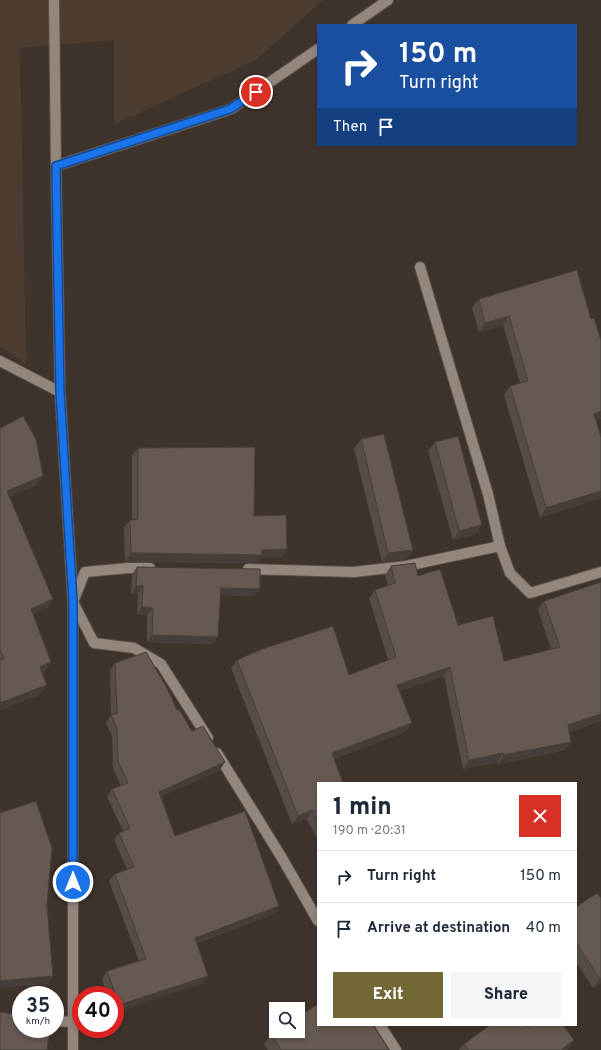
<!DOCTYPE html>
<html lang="en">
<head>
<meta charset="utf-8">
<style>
	:root { --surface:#fff; --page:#f6f6f7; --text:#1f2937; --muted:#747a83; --line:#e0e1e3; --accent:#726836 }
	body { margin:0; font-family:Overpass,sans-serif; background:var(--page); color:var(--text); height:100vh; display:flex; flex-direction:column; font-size:15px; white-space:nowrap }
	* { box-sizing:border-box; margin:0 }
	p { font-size:13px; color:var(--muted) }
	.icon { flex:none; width:22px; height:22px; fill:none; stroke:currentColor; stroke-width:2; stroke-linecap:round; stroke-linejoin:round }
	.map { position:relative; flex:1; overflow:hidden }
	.panel { position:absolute; left:317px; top:782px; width:260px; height:244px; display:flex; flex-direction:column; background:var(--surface); border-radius:0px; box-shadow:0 2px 6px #0003 }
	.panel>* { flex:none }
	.guide { position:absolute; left:317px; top:24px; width:260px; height:122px; border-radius:0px; box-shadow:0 2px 6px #0003; background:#1a4fa0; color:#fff; overflow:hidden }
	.tools { position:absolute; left:269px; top:1002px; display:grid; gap:8px }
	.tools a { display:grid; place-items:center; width:36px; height:36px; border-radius:0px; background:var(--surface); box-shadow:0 2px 6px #0003; font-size:20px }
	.speed { position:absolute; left:12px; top:986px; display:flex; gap:8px; font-size:20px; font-weight:700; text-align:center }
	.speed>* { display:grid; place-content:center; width:52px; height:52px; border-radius:50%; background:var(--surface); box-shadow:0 2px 6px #0003; line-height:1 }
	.speed small { font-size:10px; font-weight:400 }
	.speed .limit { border:6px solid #d22; background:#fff; color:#111 }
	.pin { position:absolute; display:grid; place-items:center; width:34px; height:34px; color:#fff; margin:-17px; border:2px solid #fff; border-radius:50%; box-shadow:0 1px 4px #0007 }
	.me { position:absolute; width:44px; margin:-22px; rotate:0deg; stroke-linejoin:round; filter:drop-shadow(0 0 3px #0008) }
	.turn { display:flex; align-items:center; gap:14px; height:84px; padding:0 16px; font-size:18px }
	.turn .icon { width:52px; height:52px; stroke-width:2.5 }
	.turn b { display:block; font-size:28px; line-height:34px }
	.then { display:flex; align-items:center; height:38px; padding:0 16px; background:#0003; gap:8px; font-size:15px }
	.round { display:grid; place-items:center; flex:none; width:42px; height:42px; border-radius:0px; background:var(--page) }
	.summary { display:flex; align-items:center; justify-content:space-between; height:68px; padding:0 16px }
	h1 { font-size:24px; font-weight:800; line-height:30px }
	.button { display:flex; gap:8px; margin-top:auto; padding:8px 16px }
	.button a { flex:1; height:46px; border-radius:0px; background:var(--accent); color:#fff; font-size:16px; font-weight:800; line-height:46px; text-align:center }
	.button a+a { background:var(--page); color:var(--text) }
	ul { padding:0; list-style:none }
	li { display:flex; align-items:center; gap:12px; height:52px; padding:0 16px; border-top:1px solid var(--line) }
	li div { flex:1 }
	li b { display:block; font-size:15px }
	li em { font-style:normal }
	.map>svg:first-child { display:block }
</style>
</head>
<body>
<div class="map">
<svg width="601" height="1050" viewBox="0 0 601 1050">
	<rect width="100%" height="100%" fill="#3f342c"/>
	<!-- education -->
	<polygon fill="#4d3d31" points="0,0 323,0 256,60 114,124 114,40 20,48 26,364 0,347"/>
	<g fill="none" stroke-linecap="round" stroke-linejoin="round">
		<defs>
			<g id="service">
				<polyline points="54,0 56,166"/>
				<polyline points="420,267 488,494 500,546"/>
				<polyline points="248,569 354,572 406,566 500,546 510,573 530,593 601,572"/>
				<polyline points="73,602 85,572 128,568 150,568"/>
			</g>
			<g id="minor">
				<polyline points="352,25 388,0"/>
				<polyline points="60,392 56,166 231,109 318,49"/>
				<polyline points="73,602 94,643 134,648 161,664 208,738"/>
				<polyline points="217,753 282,858 318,921"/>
				<polyline points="55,1021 73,1022"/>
				<polyline points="380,1025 396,1050"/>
			</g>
			<polyline id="tertiary" points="0,361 60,392 73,602 73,1050"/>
		</defs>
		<!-- service casing -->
		<use href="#service" stroke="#5a514b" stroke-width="12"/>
		<!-- minor casing -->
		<use href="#minor" stroke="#5a514b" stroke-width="12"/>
		<!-- tertiary casing -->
		<use href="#tertiary" stroke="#5a514b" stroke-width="12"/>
		<!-- service -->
		<use href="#service" stroke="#93867d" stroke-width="10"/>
		<!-- minor -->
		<use href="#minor" stroke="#93867d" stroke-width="10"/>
		<!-- tertiary -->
		<use href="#tertiary" stroke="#93867d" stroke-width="10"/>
	</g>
	<!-- wall -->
	<g fill="#574d46">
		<polygon points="479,299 591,319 601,340 601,419 596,420 601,437 540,518 504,395 510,386 520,383 503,325 479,332 472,308"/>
		<polygon points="0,427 37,485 9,496 53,599 47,608 33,614 45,671 42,672 41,694 0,710"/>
		<polygon points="361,439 413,550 406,559 382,562 354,449"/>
		<polygon points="435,442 476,534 453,540 428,451"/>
		<polygon points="138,448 254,516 281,558 259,558 256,563 125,562 124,528 130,520 132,520 132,456"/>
		<polygon points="391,566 418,576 458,625 504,661 551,649 538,610 544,601 601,721 569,732 571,742 565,750 498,764 497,762 463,769 444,676 399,691 412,723 405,732 334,759 318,783 318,840 307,819 292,824 231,668 237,660 349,675 388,660 369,598 375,590 388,586 385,575"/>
		<polygon points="137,567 254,596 221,595 213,644 147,642 147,615 137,615 138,594 131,594 132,574"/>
		<polygon points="115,663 177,710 220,770 161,796 175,836 274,914 197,943 203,983 115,1012 115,995 107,995 102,979 107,971 139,961 109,881 115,874 127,869 114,840 119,833 123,831 107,797 112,789 121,786 113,768 112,736 106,723 111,715 110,670"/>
		<polygon points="576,907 601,983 593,988 576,962"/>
		<polygon points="528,1027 574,1040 567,1050 459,1050 464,1044"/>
		<polygon points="271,1035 389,1050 268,1050 264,1044"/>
	</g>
	<!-- shaded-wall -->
	<g fill="#473e39">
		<polygon points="509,316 503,325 479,332 485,323"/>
		<polygon points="601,411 601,419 587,423 594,414"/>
		<polygon points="43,476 37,485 0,500 7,491"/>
		<polygon points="601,491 601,498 540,518 546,508"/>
		<polygon points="482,525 476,534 453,540 459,531"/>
		<polygon points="287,549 281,558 259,558 256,563 125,562 131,553"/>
		<polygon points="413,550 406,559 382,562 388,553"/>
		<polygon points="136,586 143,586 138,594 131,594"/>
		<polygon points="221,588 260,589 254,596 216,595"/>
		<polygon points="53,599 47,608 25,618 31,609"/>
		<polygon points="142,607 153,608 147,615 137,615"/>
		<polygon points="152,635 218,637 213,644 147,642"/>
		<polygon points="51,662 45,671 34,676 40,667"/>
		<polygon points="450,667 444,676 390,694 397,685"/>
		<polygon points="47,685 41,694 0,710 0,703"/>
		<polygon points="601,714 601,721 562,734 568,725"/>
		<polygon points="412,723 405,732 326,762 332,753"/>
		<polygon points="571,742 565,750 498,764 504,755"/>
		<polygon points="503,753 497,762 463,769 469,760"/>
		<polygon points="225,762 220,770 154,799 159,792"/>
		<polygon points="313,810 307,819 292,824 298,816"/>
		<polygon points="279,906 274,914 190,945 195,938"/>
		<polygon points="53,976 48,984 0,988 0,981"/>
		<polygon points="208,976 203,983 115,1012 115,1010 119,1005"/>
		<polygon points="601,978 601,983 593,988 600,979"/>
		<polygon points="574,1040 567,1050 561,1050"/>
	</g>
	<!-- building -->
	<g fill="#655951" stroke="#473e39">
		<polygon points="577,270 591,319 594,318 601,340 601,411 594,414 601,437 601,491 546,508 510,386 528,381 509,316 485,323 479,299"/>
		<polygon points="23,416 36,439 43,476 7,491 53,599 31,609 51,662 40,667 47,685 0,703 0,660 4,658 0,650 0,427 1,428"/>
		<polygon points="384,434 413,550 388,553 361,439"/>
		<polygon points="458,436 482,525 459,531 435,442"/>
		<polygon points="255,447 254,516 286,515 287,549 262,550 262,555 131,553 130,520 138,519 138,448"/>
		<polygon points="415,563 418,576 440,569 458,625 493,616 504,661 560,647 544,601 601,582 601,714 568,725 571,742 504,755 503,753 469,760 450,667 397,685 412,723 332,753 343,783 318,783 318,820 313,810 298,816 237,660 262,649 333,626 349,675 396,657 375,590 395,583 391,566"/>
		<polygon points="137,567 260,569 260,589 221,588 218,637 152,635 153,608 142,607 143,586 136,586"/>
		<polygon points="146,652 168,690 177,710 179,709 192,731 203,726 225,762 159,792 175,836 245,811 279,906 195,938 208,976 119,1005 107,971 146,959 115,874 134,867 119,833 130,828 112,789 128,783 118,761 117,728 111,715 117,713 115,663"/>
		<polygon points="36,801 52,848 47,906 53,976 0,981 0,813"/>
		<polygon points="597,893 601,898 601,978 600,979 576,943 576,907"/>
		<polygon points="318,1004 318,1025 373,1025 389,1050 281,1050 271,1035 276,1031 298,1031 298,1017"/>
		<polygon points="0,1012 21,1015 21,1029 50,1029 47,1050 0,1050"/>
		<polygon points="490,1025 526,1025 528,1027 531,1025 563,1025 574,1040 561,1050 468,1050 464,1044"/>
	</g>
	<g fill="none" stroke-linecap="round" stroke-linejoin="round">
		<defs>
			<polyline id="route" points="73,882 73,602 60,392 56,166 230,109 256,92"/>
		</defs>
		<!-- route casing -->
		<use href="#route" stroke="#114b97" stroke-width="10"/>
		<!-- route -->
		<use href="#route" stroke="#1a73e8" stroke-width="7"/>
	</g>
</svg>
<div class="tools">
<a><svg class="icon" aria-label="search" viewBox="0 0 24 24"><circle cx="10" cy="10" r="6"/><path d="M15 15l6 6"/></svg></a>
</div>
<div class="speed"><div>35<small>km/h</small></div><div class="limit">40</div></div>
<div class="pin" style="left:256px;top:92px;background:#d93025"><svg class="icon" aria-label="arrive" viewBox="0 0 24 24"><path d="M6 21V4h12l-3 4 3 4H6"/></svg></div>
<svg class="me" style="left:73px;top:882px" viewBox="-20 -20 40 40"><circle r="17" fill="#1a73e8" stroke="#fff" stroke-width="3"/><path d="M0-11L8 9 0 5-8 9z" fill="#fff"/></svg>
<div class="guide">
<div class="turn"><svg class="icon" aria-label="right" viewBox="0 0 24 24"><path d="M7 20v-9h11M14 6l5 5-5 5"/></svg><div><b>150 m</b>Turn right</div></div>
<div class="then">Then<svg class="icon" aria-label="arrive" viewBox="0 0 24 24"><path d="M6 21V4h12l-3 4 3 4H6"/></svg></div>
</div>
<section class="panel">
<div class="summary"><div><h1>1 min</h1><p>190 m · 20:31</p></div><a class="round" style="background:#d93025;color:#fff"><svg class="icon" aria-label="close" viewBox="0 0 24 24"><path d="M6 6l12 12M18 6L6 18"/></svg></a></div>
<ul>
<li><svg class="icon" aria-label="right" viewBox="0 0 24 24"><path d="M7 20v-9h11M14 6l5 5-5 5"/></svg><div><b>Turn right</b></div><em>150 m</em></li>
<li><svg class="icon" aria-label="arrive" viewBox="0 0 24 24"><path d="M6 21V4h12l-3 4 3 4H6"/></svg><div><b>Arrive at destination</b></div><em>40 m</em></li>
</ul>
<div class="button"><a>Exit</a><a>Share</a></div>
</section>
</div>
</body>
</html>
